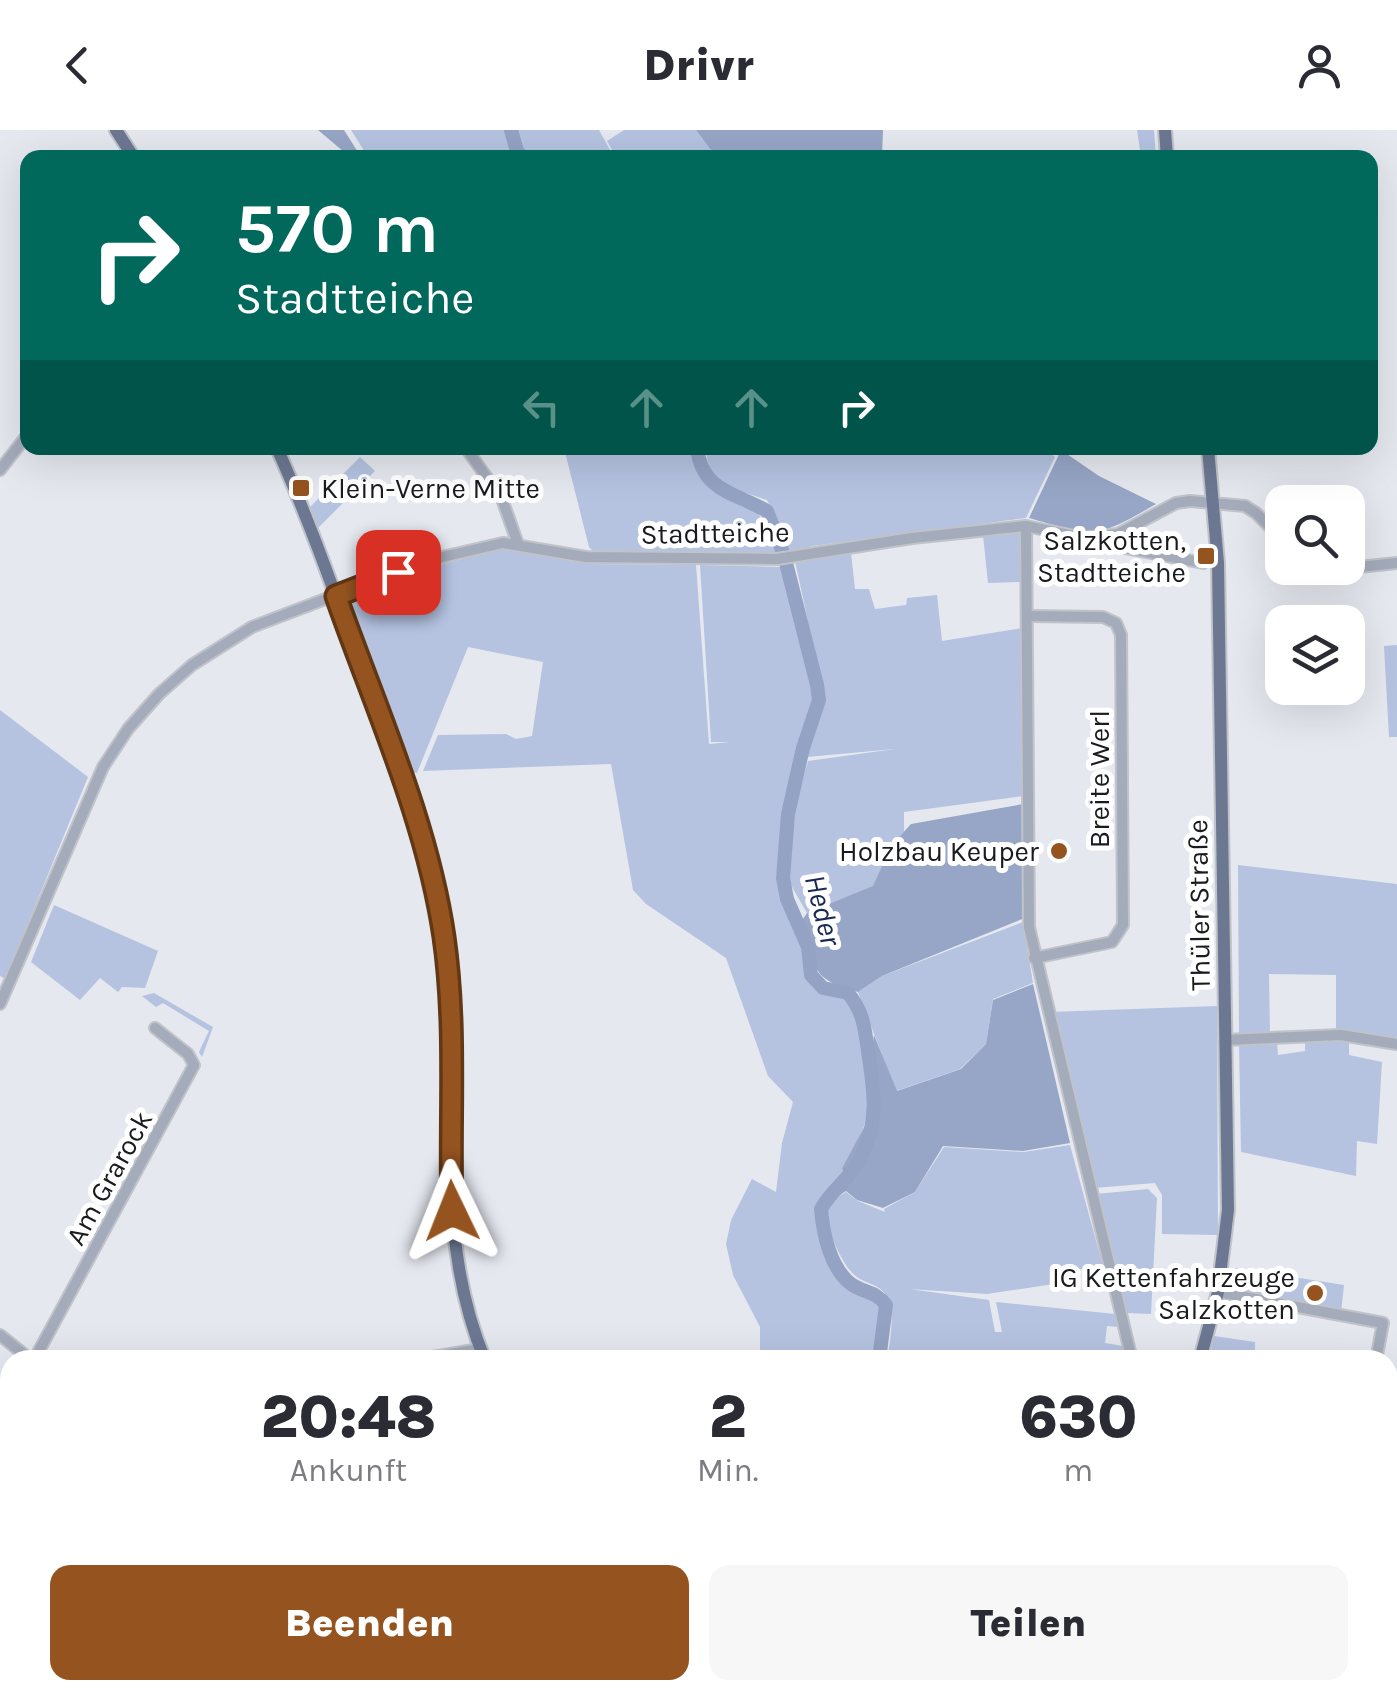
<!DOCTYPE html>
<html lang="de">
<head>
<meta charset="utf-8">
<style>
	:root { --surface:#fff; --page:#f7f7f7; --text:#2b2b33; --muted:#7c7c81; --accent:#95541f }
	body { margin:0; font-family:Karla,sans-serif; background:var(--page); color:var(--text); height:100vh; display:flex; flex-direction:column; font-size:38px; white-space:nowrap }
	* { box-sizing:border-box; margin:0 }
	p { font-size:32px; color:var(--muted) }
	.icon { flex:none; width:55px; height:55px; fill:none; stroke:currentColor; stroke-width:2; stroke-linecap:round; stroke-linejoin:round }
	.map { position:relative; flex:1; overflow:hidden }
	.panel { position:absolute; left:0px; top:1220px; width:1398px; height:350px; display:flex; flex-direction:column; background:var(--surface); border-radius:30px 30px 0 0; box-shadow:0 10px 40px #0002 }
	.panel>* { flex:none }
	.top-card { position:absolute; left:20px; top:20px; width:1358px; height:305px; border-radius:20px; box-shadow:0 10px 40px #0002; background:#00695c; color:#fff; overflow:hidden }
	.fabs { position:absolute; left:1265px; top:355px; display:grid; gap:20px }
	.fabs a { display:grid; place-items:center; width:100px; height:100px; border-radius:20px; background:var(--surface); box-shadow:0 10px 40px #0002; font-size:50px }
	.pin { position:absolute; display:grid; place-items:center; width:85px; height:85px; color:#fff; margin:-42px; border-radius:20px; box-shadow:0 5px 15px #0006 }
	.me { position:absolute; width:110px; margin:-55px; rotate:358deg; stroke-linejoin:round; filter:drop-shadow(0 0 8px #0008) }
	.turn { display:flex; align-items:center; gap:35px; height:210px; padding:0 50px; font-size:45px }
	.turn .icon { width:130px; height:130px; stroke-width:2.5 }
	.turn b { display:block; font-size:70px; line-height:85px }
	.lanes { display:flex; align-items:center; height:95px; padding:0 50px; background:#0003; justify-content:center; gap:50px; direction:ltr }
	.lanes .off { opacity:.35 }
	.eta { display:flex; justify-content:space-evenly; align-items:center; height:170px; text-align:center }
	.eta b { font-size:60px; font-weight:800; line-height:70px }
	.action { display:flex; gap:20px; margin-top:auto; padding:20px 50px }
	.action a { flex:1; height:115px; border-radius:20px; background:var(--accent); color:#fff; font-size:40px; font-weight:800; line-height:115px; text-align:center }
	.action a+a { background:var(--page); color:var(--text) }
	header { display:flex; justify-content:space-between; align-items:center; height:130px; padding:0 50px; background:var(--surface); font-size:45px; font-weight:800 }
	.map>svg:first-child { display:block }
</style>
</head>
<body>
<header><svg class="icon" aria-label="back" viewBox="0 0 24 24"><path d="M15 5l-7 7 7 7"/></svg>Drivr<svg class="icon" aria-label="person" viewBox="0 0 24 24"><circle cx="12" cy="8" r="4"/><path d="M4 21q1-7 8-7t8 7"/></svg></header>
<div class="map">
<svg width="1397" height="1570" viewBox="0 0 1397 1570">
	<rect width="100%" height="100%" fill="#e5e8ef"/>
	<!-- green -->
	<g fill="#b5c3e1">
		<polygon points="351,0 506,0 513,27 368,27"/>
		<polygon points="516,0 599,0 614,27 531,27 522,19"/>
		<polygon points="624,0 696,0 710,19 723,27 616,27 607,11"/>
		<polygon points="1137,0 1154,0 1156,27 1141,27"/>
		<path d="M564,318H692C697,357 723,371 758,382L778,425L595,423L589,417Z"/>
		<path d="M706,318H1044L1055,327L1026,388L812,416L792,425L767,370C735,358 707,358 706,318Z"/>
		<polygon points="360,327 375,341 318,398 309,378"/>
		<polygon points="1015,401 1022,404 1022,452 988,453 983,405"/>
		<path d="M500,419L590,434L696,435L709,614L730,612H711L700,435L782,437L815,570L799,615L791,661L782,680V715L776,747L783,774L804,818L808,849L813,858C822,861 836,862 844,866C869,880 872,971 864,996C860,1010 849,1025 842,1038L844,1046C835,1054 820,1064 818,1076C812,1101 830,1140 848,1156C859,1166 873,1163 881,1175L872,1230H760V1197L733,1145L726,1114L731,1090L752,1049L776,1062L782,1013L793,972L768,946L726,828L646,774L633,760L611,634L423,641L438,605L506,604L516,609L532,606L543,532L468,517L417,643L412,642L350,472L410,443Z"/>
		<polygon points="851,423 855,459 869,459 875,479 906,475 907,468 937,465 942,511 1022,498 1023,666 904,682 904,702 891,716 873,757 807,783 788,750 792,687 808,631 895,619 807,627 824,565 795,431"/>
		<polygon points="1397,515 1397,607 1389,607 1384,516"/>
		<polygon points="0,580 88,647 5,849 0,846"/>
		<polygon points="1238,735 1397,754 1397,910 1336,901 1336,845 1269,844 1270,904 1239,904"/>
		<polygon points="54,775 158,821 145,858 122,857 118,862 100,848 80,870 31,832"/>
		<polygon points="1023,792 1033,853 993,869 986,914 960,939 896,961 858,862 882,846"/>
		<polygon points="154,863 213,897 202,927 199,922 209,901 163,873 156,877 142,866"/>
		<polygon points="1217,876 1218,1105 1162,1104 1162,1065 1155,1053 1094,1058 1050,882"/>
		<polygon points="1277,912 1278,925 1305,921 1305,912 1349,912 1349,925 1382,932 1377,1014 1357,1011 1356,1046 1241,1022 1239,914"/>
		<path d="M1070,1015L1104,1140L1076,1139L1074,1151L987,1164L909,1159L989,1170L995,1202H1002L996,1172L1115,1184L1119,1197L1107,1196L1105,1213L1123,1216L1126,1230H887C890,1214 895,1182 888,1168C880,1154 869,1155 857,1147C843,1138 822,1092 828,1077C831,1070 839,1066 846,1062L858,1071L885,1082L884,1079L915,1062L944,1017L1024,1022Z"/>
		<polygon points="1148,1059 1157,1068 1151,1184 1126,1183 1096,1064"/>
		<polygon points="1236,1138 1344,1155 1341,1183 1236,1162 1232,1159"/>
		<polygon points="1214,1206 1255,1212 1255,1230 1209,1230"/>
		<polygon points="722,1560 780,1560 781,1570 716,1570"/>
		<polygon points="809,1560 890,1560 891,1570 809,1570"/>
		<polygon points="1050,1560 1106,1560 1107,1570 1050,1570"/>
	</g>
	<!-- forest -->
	<g fill="#97a6c6">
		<polygon points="318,0 344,0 361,27 350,27"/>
		<polygon points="696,0 883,0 882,27 723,27 710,19"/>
		<path d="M1061,320L1099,346L1156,374C1096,409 1095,407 1029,388Z"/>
		<path d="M1023,674L1022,789L882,846L858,862C805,847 818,837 803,789L807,783L873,756L891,716L911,694Z"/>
		<polygon points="1033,854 1070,1013 1023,1021 943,1016 915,1062 883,1078 857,1070 846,1061 830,1071 824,1066 844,1046 842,1038 865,996 874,905 897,961 961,939 986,914 993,870"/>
	</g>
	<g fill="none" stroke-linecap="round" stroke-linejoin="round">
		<!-- stream -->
		<polyline stroke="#6f7a92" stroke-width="2.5" points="740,1570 743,1560"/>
		<!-- river -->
		<g stroke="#94a3c3" stroke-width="14">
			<polyline points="511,0 517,21 523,28"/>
			<path d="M697,318C702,361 733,362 767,381L784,425L817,555L819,570L803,618L788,684L783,748L787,769L808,817L811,845L823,858L848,863C863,881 865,898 868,921C874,962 880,990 860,1029C850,1049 831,1060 821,1079C823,1103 830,1138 851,1154C864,1163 876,1161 886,1175L879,1230"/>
			<polyline points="783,1560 784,1570"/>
		</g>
		<defs>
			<g id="minor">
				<polyline points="466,318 502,369 518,414"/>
				<polyline points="0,340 28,304"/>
				<polyline points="1026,396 1029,797 1132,1230"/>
				<polyline points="1118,404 1125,418 1203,433"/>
				<polyline points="1314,438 1331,440 1397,433"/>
				<polyline points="1028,486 1103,487 1116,493 1121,505 1123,795 1112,812 1034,828"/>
				<polyline points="0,874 103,637 128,599 159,564 192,535 252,497 425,431 503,413 586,427 777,429 912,408 1026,396 1084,408 1118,404 1176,373 1190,371 1245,376 1256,383 1282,409"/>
				<polyline points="1226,910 1341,905 1397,914"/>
				<polyline points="1218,1162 1383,1193 1376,1230"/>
				<polyline points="0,1205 31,1230"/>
				<polyline points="34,1230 194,935 188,924 155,898"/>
				<polyline points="415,1230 480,1219"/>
				<polyline points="0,1312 10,1287"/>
				<polyline points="1388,1316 1397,1318"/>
				<polyline points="1388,1458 1397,1461"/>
				<polyline points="416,1560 432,1570"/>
				<polyline points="596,1560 605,1570"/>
				<polyline points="1045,1560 1046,1570"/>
				<polyline points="1337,1560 1378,1570"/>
			</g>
			<g id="major">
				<polyline points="116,0 134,28"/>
				<polyline points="1165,0 1167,28"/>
				<path d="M277,318C314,401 343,487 374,572C401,649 434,729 444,811C461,950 429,1097 485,1230"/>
				<polyline points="1200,1230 1218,1162 1228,1080 1218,433 1208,318"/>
				<polyline points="668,1560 670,1570"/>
				<polyline points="1171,1570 1172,1560"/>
			</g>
		</defs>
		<!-- minor casing -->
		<use href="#minor" stroke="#c0c3c9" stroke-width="14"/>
		<!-- major casing -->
		<use href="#major" stroke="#c0c3c9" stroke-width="16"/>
		<!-- minor -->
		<use href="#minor" stroke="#a4abba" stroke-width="10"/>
		<!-- major -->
		<use href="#major" stroke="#6c7892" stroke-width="12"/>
	</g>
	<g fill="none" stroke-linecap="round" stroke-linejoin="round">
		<defs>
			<path id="route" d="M398,442L336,466C375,577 427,690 444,807C457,897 449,990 452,1081"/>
		</defs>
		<!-- route casing -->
		<use href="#route" stroke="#613714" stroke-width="25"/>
		<!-- route -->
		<use href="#route" stroke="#95541f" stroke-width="18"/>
	</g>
	<!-- markers -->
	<g fill="#95541f" stroke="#fff" stroke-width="4">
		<rect x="291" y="348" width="20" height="20" rx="5"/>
		<rect x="1196" y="416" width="20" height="20" rx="5"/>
		<circle cx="1059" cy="721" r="10"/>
		<circle cx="1315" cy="1163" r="10"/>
	</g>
	<g text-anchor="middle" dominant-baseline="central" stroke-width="10" stroke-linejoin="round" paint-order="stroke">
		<!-- poi labels -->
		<g font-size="28" fill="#1a1b1e" stroke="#fff" text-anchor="end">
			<text x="321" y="358" text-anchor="start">Klein-Verne Mitte</text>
			<text x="1186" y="410">Salzkotten,<tspan x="1186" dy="32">Stadtteiche</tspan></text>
			<text x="1039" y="721">Holzbau Keuper</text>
			<text x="1295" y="1147">IG Kettenfahrzeuge<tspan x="1295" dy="32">Salzkotten</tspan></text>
		</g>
		<!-- street labels -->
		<g font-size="28" fill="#1a1b1e" stroke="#fff">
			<text transform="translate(715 403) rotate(-1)">Stadtteiche</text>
			<text transform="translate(1099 649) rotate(-90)">Breite Werl</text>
			<text transform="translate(1199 775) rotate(-91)">Thüler Straße</text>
			<text transform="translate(109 1048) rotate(-61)">Am Grarock</text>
		</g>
		<!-- water labels -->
		<g font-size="30" font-style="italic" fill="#182852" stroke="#fff">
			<text transform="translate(823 780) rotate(76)">Heder</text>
		</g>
	</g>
</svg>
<div class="fabs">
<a><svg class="icon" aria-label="search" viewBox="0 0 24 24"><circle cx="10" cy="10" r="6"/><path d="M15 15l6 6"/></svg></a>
<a><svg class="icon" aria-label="layers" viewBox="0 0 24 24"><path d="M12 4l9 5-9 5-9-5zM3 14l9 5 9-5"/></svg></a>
</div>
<div class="pin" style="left:398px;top:442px;background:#d93025"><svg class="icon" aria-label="arrive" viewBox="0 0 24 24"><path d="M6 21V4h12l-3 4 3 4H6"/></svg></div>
<svg class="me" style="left:452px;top:1081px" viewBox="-20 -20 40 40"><path d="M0-17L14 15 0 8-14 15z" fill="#95541f" stroke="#fff" stroke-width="4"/></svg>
<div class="top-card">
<div class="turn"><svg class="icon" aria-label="right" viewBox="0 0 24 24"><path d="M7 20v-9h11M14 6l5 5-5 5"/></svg><div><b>570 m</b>Stadtteiche</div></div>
<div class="lanes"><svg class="icon off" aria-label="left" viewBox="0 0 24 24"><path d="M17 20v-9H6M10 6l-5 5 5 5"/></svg><svg class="icon off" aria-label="ahead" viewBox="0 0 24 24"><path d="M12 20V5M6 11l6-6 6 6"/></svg><svg class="icon off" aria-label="ahead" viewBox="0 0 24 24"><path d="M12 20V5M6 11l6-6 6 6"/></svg><svg class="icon" aria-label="right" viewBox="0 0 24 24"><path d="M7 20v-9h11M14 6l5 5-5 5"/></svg></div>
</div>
<section class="panel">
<div class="eta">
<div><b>20:48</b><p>Ankunft</p></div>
<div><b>2</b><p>Min.</p></div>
<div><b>630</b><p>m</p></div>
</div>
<div class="action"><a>Beenden</a><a>Teilen</a></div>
</section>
</div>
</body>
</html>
